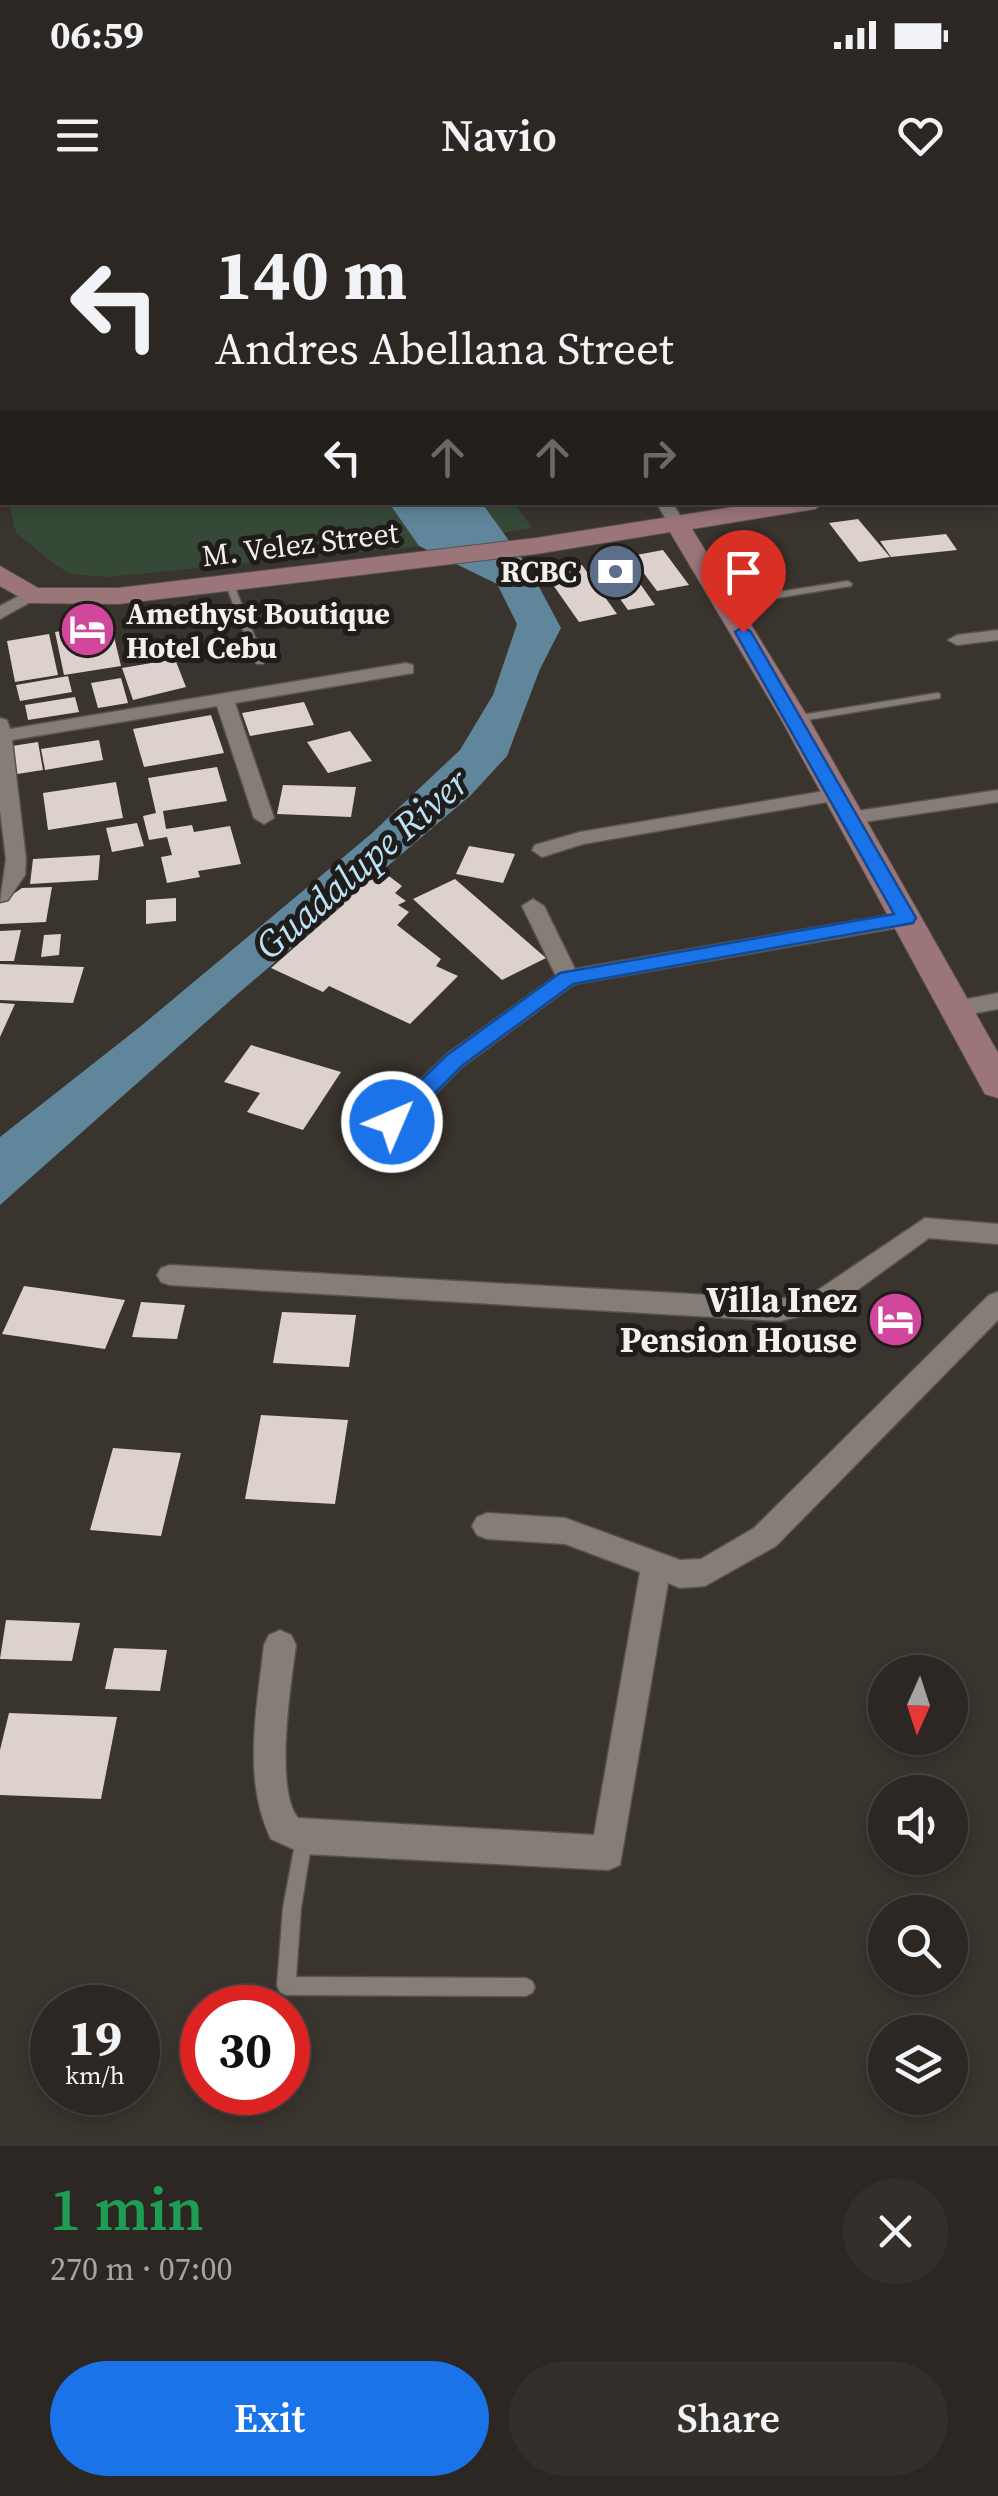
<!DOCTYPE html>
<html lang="en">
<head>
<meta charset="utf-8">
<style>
	:root { --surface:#2c2722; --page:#342f2a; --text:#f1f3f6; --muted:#a6a5a5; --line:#484440; --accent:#1a73e8 }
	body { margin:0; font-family:"Source Serif 4",serif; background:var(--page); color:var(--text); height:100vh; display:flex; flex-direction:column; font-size:38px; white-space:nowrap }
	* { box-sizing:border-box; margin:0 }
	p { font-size:32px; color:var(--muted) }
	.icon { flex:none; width:55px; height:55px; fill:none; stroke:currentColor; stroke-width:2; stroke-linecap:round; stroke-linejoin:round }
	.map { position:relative; height:1946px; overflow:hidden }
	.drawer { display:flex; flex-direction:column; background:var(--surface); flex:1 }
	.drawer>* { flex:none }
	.hud { position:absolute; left:0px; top:0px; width:1000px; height:305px; box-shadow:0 5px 15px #0003,0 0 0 2px var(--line); background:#2c2722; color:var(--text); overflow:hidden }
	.needle { width:65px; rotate:183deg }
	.fabs { position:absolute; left:868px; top:1455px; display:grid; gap:20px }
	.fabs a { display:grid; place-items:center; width:100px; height:100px; border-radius:50%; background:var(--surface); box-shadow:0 5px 15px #0003,0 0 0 2px var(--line); font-size:50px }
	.speed { position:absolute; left:30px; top:1785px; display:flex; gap:20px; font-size:50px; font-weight:700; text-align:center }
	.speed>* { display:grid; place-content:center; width:130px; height:130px; border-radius:50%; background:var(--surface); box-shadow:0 5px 15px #0003,0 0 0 2px var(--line); line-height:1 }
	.speed small { font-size:25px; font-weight:400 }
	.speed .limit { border:15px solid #d22; background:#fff; color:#111 }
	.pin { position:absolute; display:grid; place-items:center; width:85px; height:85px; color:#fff; margin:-102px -42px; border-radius:50% 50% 50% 0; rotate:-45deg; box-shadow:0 0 10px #0007 }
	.pin .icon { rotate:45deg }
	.me { position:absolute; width:110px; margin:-55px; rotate:45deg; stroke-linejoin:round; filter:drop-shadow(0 0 8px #0008) }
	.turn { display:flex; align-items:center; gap:35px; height:210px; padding:0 50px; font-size:45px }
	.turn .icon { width:130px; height:130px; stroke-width:2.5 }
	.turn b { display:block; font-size:70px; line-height:85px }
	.lanes { display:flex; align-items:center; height:95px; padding:0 50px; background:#0003; justify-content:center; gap:50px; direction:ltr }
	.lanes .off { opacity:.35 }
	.round { display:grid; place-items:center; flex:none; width:105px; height:105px; border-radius:52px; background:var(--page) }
	.headline { display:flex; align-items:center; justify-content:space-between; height:170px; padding:0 50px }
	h1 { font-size:60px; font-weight:600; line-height:75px; color:#1e9e55 }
	.action { display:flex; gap:20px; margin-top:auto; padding:20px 50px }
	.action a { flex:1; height:115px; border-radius:60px; background:var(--accent); color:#fff; font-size:40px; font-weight:600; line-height:115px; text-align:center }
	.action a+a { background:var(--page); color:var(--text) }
	.status { display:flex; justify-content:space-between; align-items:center; height:70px; padding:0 50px; background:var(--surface); direction:ltr }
	.status svg { height:28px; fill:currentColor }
	header { display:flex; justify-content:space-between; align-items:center; height:130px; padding:0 50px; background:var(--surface); font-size:45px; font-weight:600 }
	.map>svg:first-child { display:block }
</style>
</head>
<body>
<div class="status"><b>06:59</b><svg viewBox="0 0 49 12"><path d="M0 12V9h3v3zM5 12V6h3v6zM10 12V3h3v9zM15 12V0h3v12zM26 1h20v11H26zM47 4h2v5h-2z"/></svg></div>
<header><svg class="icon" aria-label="menu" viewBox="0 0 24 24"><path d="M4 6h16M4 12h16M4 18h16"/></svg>Navio<svg class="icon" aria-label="heart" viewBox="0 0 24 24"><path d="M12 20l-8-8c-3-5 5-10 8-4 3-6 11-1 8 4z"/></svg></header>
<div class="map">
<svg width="998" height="1946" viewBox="0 0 998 1946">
	<rect width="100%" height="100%" fill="#3a342e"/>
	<!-- green -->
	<polygon fill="#364937" points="9,303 514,303 532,328 419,346 109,377 70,374 52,362 16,333"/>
	<!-- water -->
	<polygon fill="#60869b" points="389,303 482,303 530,370 561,428 540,469 507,556 471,595 241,791 0,1005 0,937 141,826 371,634 460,550 493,495 517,424 497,384 419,346"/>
	<!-- building -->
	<g fill="#ddd1cd">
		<polygon points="858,319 890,357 859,362 829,323"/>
		<polygon points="946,334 957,350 891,357 880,341"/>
		<polygon points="663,350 689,385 657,391 631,356"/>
		<polygon points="582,365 617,414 579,422 544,372"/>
		<polygon points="627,365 655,405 628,410 599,370"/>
		<polygon points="111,424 121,466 64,475 55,432"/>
		<polygon points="49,434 58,475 15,482 7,441"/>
		<polygon points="175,459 186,487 133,500 122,468"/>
		<polygon points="68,476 72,492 20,501 16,485"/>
		<polygon points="121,478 128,503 98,508 91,483"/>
		<polygon points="75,497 79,512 28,520 25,505"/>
		<polygon points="304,502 314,525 250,536 242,513"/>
		<polygon points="211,515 224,553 144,567 133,529"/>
		<polygon points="350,531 372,561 328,573 307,542"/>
		<polygon points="99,540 103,560 45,570 41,549"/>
		<polygon points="38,542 43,570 17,574 12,546"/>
		<polygon points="217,567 227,601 163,611 166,629 192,625 194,632 230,626 241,664 198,671 200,677 167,683 161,657 172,655 167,637 149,640 143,616 156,613 148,578"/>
		<polygon points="116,582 123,618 48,630 43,593"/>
		<polygon points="283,585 356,587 351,617 277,614"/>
		<polygon points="137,623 144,646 112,652 106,628"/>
		<polygon points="469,646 515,654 503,683 456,674"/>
		<polygon points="100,655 98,680 30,684 33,659"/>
		<polygon points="377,667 402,686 395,693 406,701 398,705 409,712 397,725 441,759 436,766 458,776 410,824 329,786 323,792 271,768 344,704 341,703"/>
		<polygon points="455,679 546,758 502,780 413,699"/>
		<polygon points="52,687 46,722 0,724 0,703 22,688"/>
		<polygon points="176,698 176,721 146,724 146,700"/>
		<polygon points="21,730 14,761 0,761 0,731"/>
		<polygon points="61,734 59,755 41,757 44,735"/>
		<polygon points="0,764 84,767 73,803 0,800"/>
		<polygon points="0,803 15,804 0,837"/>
		<polygon points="251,845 341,872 303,930 247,912 260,893 224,882"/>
		<polygon points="24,1086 125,1100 105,1149 2,1134"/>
		<polygon points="141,1102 185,1105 177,1139 132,1137"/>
		<polygon points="282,1112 356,1115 349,1167 273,1163"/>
		<polygon points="261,1215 348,1220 335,1304 245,1299"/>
		<polygon points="113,1248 181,1253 161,1336 90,1330"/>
		<polygon points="6,1420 80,1423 72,1461 0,1459"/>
		<polygon points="114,1448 167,1450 160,1491 105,1489"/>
		<polygon points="9,1513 117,1517 101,1599 0,1595 0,1550"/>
	</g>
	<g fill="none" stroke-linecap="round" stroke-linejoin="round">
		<defs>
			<g id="lane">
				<polygon points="602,0 609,0 611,2 605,2"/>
				<polygon points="696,0 703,0 705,2 699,2"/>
				<polygon points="848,381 852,384 851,386 726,406 722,403 726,400"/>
				<polygon points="227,383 234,385 265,462 263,464 257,464 255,462 226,385"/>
				<polygon points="937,493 940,494 940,498 795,522 790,519 795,516"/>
				<polygon points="304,1631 310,1633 312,1639 301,1708 296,1777 526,1778 532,1781 535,1787 532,1793 526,1796 286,1795 280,1792 277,1786 283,1708 296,1639 298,1633"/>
			</g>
			<g id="street">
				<polygon points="172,0 184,0 185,2 173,2"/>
				<polygon points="297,0 310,0 311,2 299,2"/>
				<polygon points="577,0 590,0 591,2 579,2"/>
				<polygon points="736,0 750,0 751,2 738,2"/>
				<polygon points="870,0 882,0 883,2 871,2"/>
				<polygon points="656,302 672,302 685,324 683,328 671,328"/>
				<polygon points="30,390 39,395 36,399 0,419 0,406"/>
				<polygon points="998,430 998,440 957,445 948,440 957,435"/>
				<polygon points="406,463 413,465 413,473 235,503 274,618 264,624 254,618 217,506 12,540 26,659 25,675 8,700 0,702 6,659 0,610 0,518 7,520 10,529"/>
				<polygon points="837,589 847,595 844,599 583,644 542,657 532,650 535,645 580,632"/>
				<polygon points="998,590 998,602 850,624 840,618 850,612"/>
				<polygon points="533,699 544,706 575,769 907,712 918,719 907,726 574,784 463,866 401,928 383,928 380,922 383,916 447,854 556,776 522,706"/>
				<polygon points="998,793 998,809 955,817 944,809 947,803"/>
				<polygon points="925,1018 998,1024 998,1044 929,1038 831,1109 780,1121 170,1085 161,1082 157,1075 161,1068 170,1065 780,1099 815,1092"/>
				<path d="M998,1092V1120L776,1346L705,1386L680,1388L668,1383L620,1665L608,1670L304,1654L271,1639C242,1580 257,1508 264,1445L269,1435L280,1430L291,1435L296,1445C291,1483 274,1589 298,1618L594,1635L640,1372L565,1344L487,1339L477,1335L472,1326L477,1317L487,1313L565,1318L680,1360L701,1359L754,1328L989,1095Z"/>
			</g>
			<g id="secondary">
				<polygon points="35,0 53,0 54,2 36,2"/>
				<polygon points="0,2 3,2 2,14 0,14"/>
				<rect x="0" y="180" width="2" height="14"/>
				<polygon points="765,302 827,302 815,309 692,329 809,519 998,853 998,898 985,894 781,519 670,332 536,354 118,404 30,403 0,386 0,366 38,388 118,388 536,338"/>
			</g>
		</defs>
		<!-- lane casing -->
		<use href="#lane" stroke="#58524e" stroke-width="3"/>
		<!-- street casing -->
		<use href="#street" stroke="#58524e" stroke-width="3"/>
		<!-- secondary casing -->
		<use href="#secondary" stroke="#58524e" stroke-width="2"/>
		<!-- lane -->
		<use href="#lane" fill="#857d76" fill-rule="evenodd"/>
		<!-- street -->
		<use href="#street" fill="#857d76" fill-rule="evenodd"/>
		<!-- secondary -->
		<use href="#secondary" fill="#9c7579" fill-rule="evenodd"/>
	</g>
	<!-- route -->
	<polygon fill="#1a73e8" stroke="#114b97" stroke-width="2.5" points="743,427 751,432 916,718 913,723 573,784 463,865 400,928 384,928 381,922 384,916 447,855 560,773 894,714 735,432"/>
	<!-- icons -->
	<defs>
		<symbol id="bank-disc" viewBox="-11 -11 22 22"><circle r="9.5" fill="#5c6f8a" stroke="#1f1c19"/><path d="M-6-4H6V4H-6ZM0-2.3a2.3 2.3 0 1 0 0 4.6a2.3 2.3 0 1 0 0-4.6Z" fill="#fff"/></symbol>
		<symbol id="hotel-disc" viewBox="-11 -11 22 22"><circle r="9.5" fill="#d1479c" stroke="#1f1c19"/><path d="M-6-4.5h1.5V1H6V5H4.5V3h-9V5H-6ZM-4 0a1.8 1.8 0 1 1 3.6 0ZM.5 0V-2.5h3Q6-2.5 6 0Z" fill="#fff"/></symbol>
	</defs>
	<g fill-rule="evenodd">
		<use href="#bank-disc" x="584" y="340" width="63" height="63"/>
		<use href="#hotel-disc" x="56" y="398" width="63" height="63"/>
		<use href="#hotel-disc" x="864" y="1088" width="63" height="63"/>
	</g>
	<g text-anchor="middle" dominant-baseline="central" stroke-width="10" stroke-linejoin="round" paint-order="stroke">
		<!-- far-street labels -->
		<g font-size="30" fill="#f4f0ec" stroke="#1f1c19">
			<text transform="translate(300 344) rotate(-7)">M. Velez Street</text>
		</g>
		<!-- far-poi labels -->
		<g font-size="30" font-weight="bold" fill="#f4f0ec" stroke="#1f1c19" text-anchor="end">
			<text x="577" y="371">RCBC</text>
			<text x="126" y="413" text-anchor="start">Amethyst Boutique<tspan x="126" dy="34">Hotel Cebu</tspan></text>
		</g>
		<!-- poi labels -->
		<g font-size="35" font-weight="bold" fill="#f4f0ec" stroke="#1f1c19" text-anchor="end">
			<text x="857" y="1100">Villa Inez<tspan x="857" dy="40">Pension House</tspan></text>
		</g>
		<!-- water labels -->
		<g font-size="38" font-style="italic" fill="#bbe1f7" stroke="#1f1c19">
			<text transform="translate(362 664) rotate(-41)">Guadalupe River</text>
		</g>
	</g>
</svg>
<div class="fabs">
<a><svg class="needle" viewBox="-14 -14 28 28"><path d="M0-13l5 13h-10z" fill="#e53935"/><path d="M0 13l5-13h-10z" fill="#a6a5a5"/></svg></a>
<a><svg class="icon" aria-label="sound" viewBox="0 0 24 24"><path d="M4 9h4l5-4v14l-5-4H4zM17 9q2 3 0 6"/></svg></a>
<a><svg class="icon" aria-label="search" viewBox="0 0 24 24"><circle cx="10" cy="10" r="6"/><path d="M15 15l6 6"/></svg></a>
<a><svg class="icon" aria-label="layers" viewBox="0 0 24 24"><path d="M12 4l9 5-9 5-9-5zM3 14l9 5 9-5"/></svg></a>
</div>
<div class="speed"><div>19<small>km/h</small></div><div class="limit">30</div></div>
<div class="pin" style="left:743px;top:432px;background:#d93025"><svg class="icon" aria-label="arrive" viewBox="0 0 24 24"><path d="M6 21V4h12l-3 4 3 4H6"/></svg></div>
<svg class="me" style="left:392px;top:922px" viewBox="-20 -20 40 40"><circle r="17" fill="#1a73e8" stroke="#fff" stroke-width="3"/><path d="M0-11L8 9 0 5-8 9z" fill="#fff"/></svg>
<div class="hud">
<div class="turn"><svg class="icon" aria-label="left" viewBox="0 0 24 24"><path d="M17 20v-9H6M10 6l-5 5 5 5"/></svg><div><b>140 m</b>Andres Abellana Street</div></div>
<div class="lanes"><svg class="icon" aria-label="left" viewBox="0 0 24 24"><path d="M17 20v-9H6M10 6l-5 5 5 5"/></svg><svg class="icon off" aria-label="ahead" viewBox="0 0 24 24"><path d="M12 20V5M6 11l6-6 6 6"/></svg><svg class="icon off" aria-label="ahead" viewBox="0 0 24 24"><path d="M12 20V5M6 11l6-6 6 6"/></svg><svg class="icon off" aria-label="right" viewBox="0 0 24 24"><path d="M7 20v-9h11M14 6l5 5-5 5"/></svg></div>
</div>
</div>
<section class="drawer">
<div class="headline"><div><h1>1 min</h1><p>270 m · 07:00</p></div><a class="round"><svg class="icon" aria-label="close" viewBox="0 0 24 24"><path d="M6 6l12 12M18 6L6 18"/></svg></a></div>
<div class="action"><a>Exit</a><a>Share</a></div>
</section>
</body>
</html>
